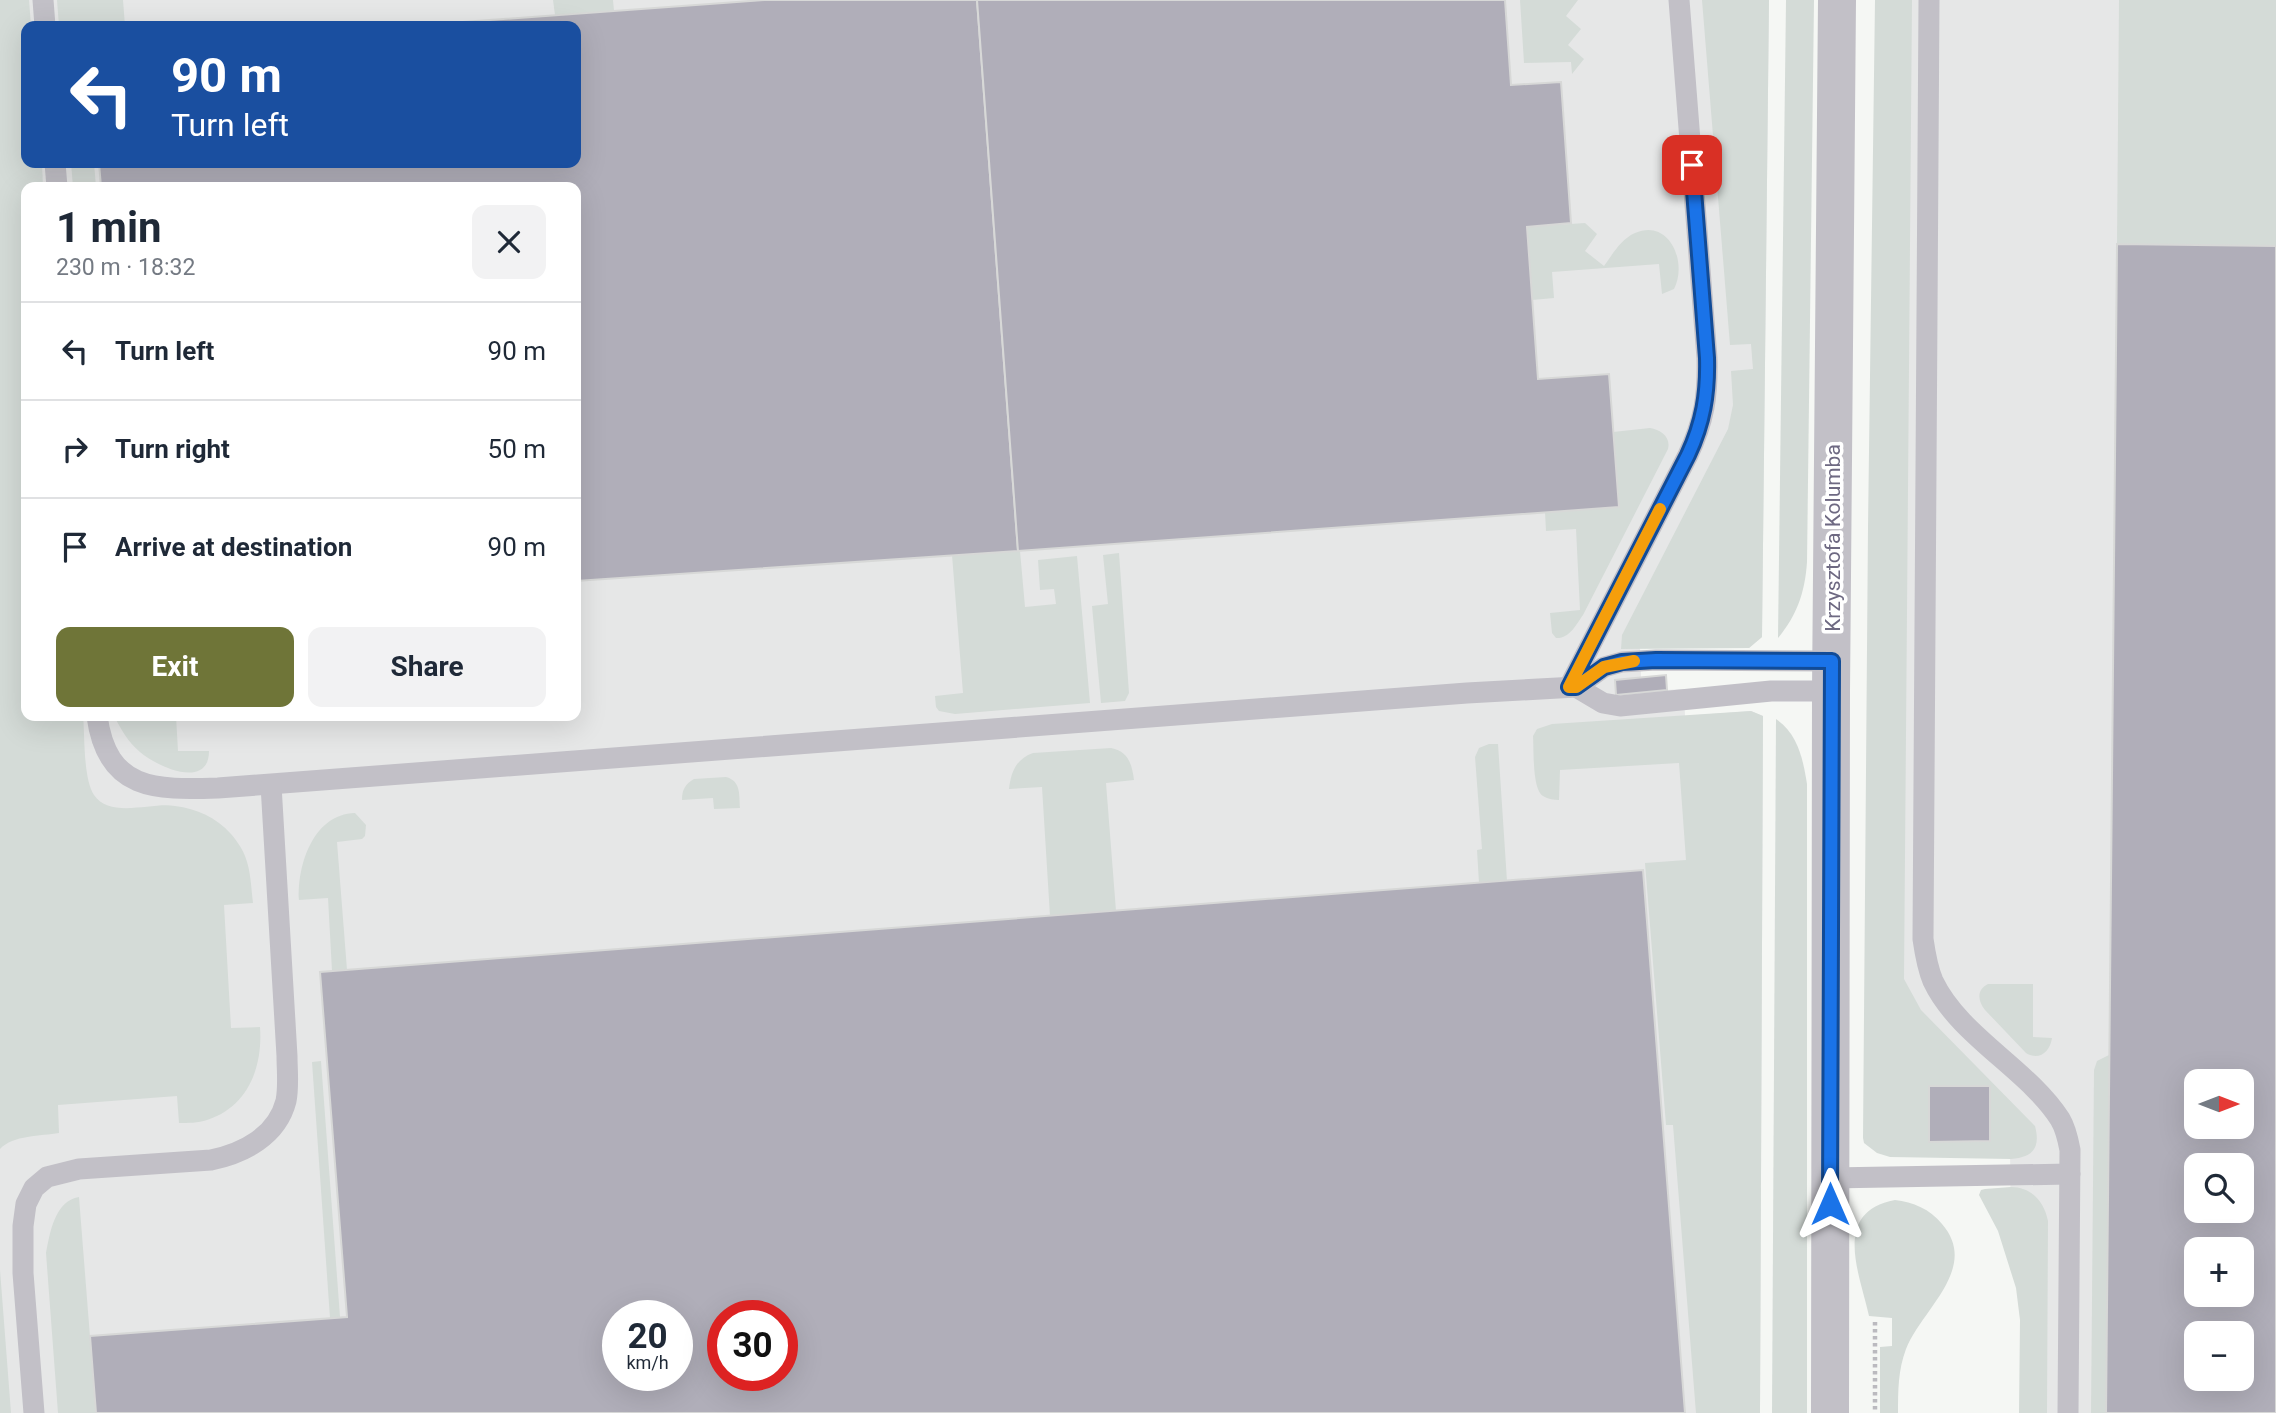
<!DOCTYPE html>
<html lang="en">
<head>
<meta charset="utf-8">
<style>
	:root { --surface:#fff; --page:#f2f2f3; --text:#1f2937; --muted:#747a83; --line:#e0e1e3; --accent:#6f7538 }
	body { margin:0; font-family:Roboto,sans-serif; background:var(--page); color:var(--text); height:100vh; display:flex; flex-direction:column; font-size:26px; white-space:nowrap }
	* { box-sizing:border-box; margin:0 }
	p { font-size:23px; color:var(--muted) }
	.icon { flex:none; width:38px; height:38px; fill:none; stroke:currentColor; stroke-width:2; stroke-linecap:round; stroke-linejoin:round }
	.map { position:relative; flex:1; overflow:hidden }
	.sheet { position:absolute; left:21px; top:182px; width:560px; height:539px; display:flex; flex-direction:column; background:var(--surface); border-radius:14px; box-shadow:0 7px 28px #0002 }
	.sheet>* { flex:none }
	.banner { position:absolute; left:21px; top:21px; width:560px; height:147px; border-radius:14px; box-shadow:0 7px 28px #0002; background:#1a4fa0; color:#fff; overflow:hidden }
	.needle { width:46px; rotate:90deg }
	.fabs { position:absolute; left:2184px; top:1069px; display:grid; gap:14px }
	.fabs a { display:grid; place-items:center; width:70px; height:70px; border-radius:14px; background:var(--surface); box-shadow:0 7px 28px #0002; font-size:35px }
	.speed { position:absolute; left:602px; top:1300px; display:flex; gap:14px; font-size:35px; font-weight:700; text-align:center }
	.speed>* { display:grid; place-content:center; width:91px; height:91px; border-radius:50%; background:var(--surface); box-shadow:0 7px 28px #0002; line-height:1 }
	.speed small { font-size:18px; font-weight:400 }
	.speed .limit { border:10px solid #d22; background:#fff; color:#111 }
	.pin { position:absolute; display:grid; place-items:center; width:60px; height:60px; color:#fff; margin:-30px; border-radius:14px; box-shadow:0 4px 10px #0006 }
	.me { position:absolute; width:77px; margin:-38px; rotate:0deg; stroke-linejoin:round; filter:drop-shadow(0 0 5px #0008) }
	.turn { display:flex; align-items:center; gap:24px; height:147px; padding:0 35px; font-size:32px }
	.turn .icon { width:91px; height:91px; stroke-width:2.5 }
	.turn b { display:block; font-size:49px; line-height:60px }
	.round { display:grid; place-items:center; flex:none; width:74px; height:74px; border-radius:14px; background:var(--page) }
	.headline { display:flex; align-items:center; justify-content:space-between; height:119px; padding:0 35px }
	h1 { font-size:42px; font-weight:700; line-height:52px }
	.button { display:flex; gap:14px; margin-top:auto; padding:14px 35px }
	.button a { flex:1; height:80px; border-radius:14px; background:var(--accent); color:#fff; font-size:28px; font-weight:700; line-height:80px; text-align:center }
	.button a+a { background:var(--page); color:var(--text) }
	ul { padding:0; list-style:none }
	li { display:flex; align-items:center; gap:21px; height:98px; padding:0 35px; border-top:2px solid var(--line) }
	li div { flex:1 }
	li b { display:block; font-size:26px }
	li em { font-style:normal }
	.map>svg:first-child { display:block }
</style>
</head>
<body>
<div class="map">
<svg width="2276" height="1413" viewBox="0 0 2276 1413">
	<rect width="100%" height="100%" fill="#f5f7f4"/>
	<!-- built -->
	<g fill="#e6e7e7" fill-rule="evenodd">
		<path d="M0,0H1769L1762,637L1749,648H1640L1641,677L1666,675L1667,690L1684,689L1685,716L1751,711L1763,716L1760,1413H0ZM26,26H576V163H26ZM26,187H576V716H26ZM618,1316H677V1376H618ZM723,1316H782V1376H723Z"/>
		<path d="M1888,0H2276V1413H2031L2011,1237L2010,1148L1899,1147ZM2196,1082H2242V1127H2196ZM2196,1166H2242V1211H2196ZM2196,1250H2242V1295H2196ZM2196,1334H2242V1379H2196Z"/>
	</g>
	<!-- green -->
	<g fill="#d4dbd7">
		<path d="M0,0H29L31,26H26V163H42L43,187H26V716H83C85,736 83,778 94,795C110,819 152,802 175,806C197,809 216,817 231,834C236,840 242,848 245,856C251,871 251,888 253,903L224,905L231,1028L260,1027C263,1067 248,1107 207,1120C198,1123 188,1123 179,1123L177,1096L58,1105L59,1133C41,1136 13,1135 0,1149Z"/>
		<polygon points="57,0 123,0 125,26 59,26"/>
		<polygon points="553,0 613,0 614,11 555,15"/>
		<polygon points="1520,0 1578,0 1566,16 1581,29 1568,45 1584,59 1572,74 1571,62 1524,63"/>
		<polygon points="1702,0 1769,0 1762,637 1749,648 1621,649 1622,635 1728,429 1733,405 1731,371 1753,369 1751,344 1730,345"/>
		<path d="M1786,0H1814L1807,562C1805,592 1797,615 1778,638Z"/>
		<path d="M1875,0H1912L1904,979L1921,1010L2035,1126C2041,1149 2032,1157 2011,1159L1890,1157L1877,1153L1864,1143L1863,1138L1868,527Z"/>
		<polygon points="2119,0 2276,0 2276,246 2117,244"/>
		<polygon points="71,163 94,163 96,187 73,187"/>
		<path d="M1585,223L1597,234L1585,251L1604,266C1612,255 1621,239 1635,233C1669,218 1688,262 1674,289L1662,294L1659,264L1552,272L1554,298L1532,300L1527,227Z"/>
		<path d="M1650,428C1661,430 1671,437 1668,449L1583,615C1576,625 1569,639 1556,638L1552,633L1550,613L1580,610L1576,529L1546,531L1545,512L1613,432Z"/>
		<polygon points="1020,551 1025,607 1056,604 1054,589 1040,590 1038,560 1077,556 1090,703 955,714 939,711 936,707 935,696 963,693 952,555"/>
		<polygon points="1119,553 1129,693 1125,701 1101,703 1092,606 1108,604 1103,555"/>
		<path d="M1751,711L1763,716L1760,1413H1696L1673,1125H1666L1645,863L1686,860L1679,763L1560,770L1559,800C1554,800 1548,799 1543,796C1532,789 1534,750 1533,736L1537,729L1552,724Z"/>
		<path d="M114,716H176L178,751H209C209,790 157,767 140,752C128,742 121,729 114,716Z"/>
		<path d="M1776,719C1798,734 1803,759 1807,784V1413H1772Z"/>
		<polygon points="1489,744 1498,744 1507,881 1479,883 1477,850 1482,849 1475,757 1479,748"/>
		<path d="M1111,748C1128,751 1132,764 1134,780L1106,783L1116,911L1050,916L1042,787L1009,789C1011,772 1016,759 1033,753Z"/>
		<path d="M726,777C741,781 739,794 740,808L714,809L713,798L682,800C682,790 685,784 694,779Z"/>
		<path d="M355,813L366,825L365,836L362,839L337,842L347,970L332,971L328,898L299,900C297,866 313,814 355,813Z"/>
		<path d="M1988,984H2033V1037L2052,1038C2050,1052 2039,1061 2026,1053L1985,1010C1978,1001 1976,990 1988,984Z"/>
		<polygon points="2109,1055 2106,1413 2091,1413 2094,1070 2097,1061"/>
		<polygon points="321,1061 340,1317 330,1318 312,1062"/>
		<path d="M2011,1187C2031,1187 2044,1201 2048,1221L2047,1413H2019L2020,1320L2016,1288L1998,1231L1979,1195L1981,1190L1985,1189Z"/>
		<path d="M79,1197L96,1413H58L46,1253C50,1232 55,1201 79,1197Z"/>
		<path d="M1895,1200C1913,1202 1930,1209 1942,1224C1980,1268 1922,1309 1906,1349C1898,1370 1898,1391 1898,1413H1880V1347L1892,1346V1318L1869,1316C1860,1274 1831,1212 1895,1200Z"/>
		<polygon points="0,1270 11,1413 0,1413"/>
	</g>
	<!-- building -->
	<g fill="#b0aeb9" stroke="#d7d8d7" stroke-width="2" fill-rule="evenodd">
		<polygon points="764,0 977,0 1018,551 576,581 576,187 101,187 99,163 576,163 576,26 407,26"/>
		<polygon points="977,0 1505,0 1511,85 1561,82 1571,223 1527,227 1538,379 1609,374 1619,507 1018,551"/>
		<path d="M2117,244L2276,246V1413H2106ZM2196,1082H2242V1127H2196ZM2196,1166H2242V1211H2196ZM2196,1250H2242V1295H2196ZM2196,1334H2242V1379H2196Z"/>
		<polygon points="1666,675 1667,690 1616,695 1615,680"/>
		<path d="M1643,870L1685,1413H96L90,1336L347,1317L320,972ZM618,1316H677V1376H618ZM723,1316H782V1376H723Z"/>
		<polygon points="1929,1086 1990,1086 1990,1141 1929,1142"/>
	</g>
	<g fill="none" stroke-linecap="round" stroke-linejoin="round">
		<!-- path -->
		<polyline stroke="#bbbabf" stroke-width="4.5" stroke-dasharray="3.5 3.5" stroke-linecap="butt" points="1875,1322 1875,1413"/>
		<!-- service -->
		<g stroke="#c2c0c7" stroke-width="21">
			<polyline points="43,0 45,26"/>
			<path d="M1929,0L1923,939C1925,953 1927,967 1933,981C1959,1036 2028,1069 2060,1119C2066,1129 2068,1139 2070,1150L2068,1413"/>
			<polyline points="55,163 57,187"/>
			<path d="M1569,687L1688,455C1704,421 1708,396 1707,358L1679,0"/>
			<polyline points="1576,687 1603,703 1620,706 1771,691 1831,691"/>
			<path d="M97,716C107,791 155,790 218,788L1467,693L1576,687L1604,667L1622,662L1656,660L1832,661"/>
			<polyline points="1830,1178 2070,1174"/>
			<path d="M34,1413L23,1273V1226L26,1204L34,1188L47,1177L79,1169L211,1160C244,1153 277,1136 286,1101C289,1086 287,1070 287,1056L271,785"/>
		</g>
		<!-- minor -->
		<polyline stroke="#c2c0c7" stroke-width="38" points="1830,1413 1831,691 1837,0"/>
	</g>
	<g fill="none" stroke-linecap="round" stroke-linejoin="round">
		<defs>
			<path id="route" d="M1692,165L1707,358C1708,394 1703,423 1688,455L1569,687H1576L1604,667L1622,662L1656,660L1832,661L1830,1204"/>
		</defs>
		<!-- route casing -->
		<use href="#route" stroke="#114b97" stroke-width="18"/>
		<!-- route -->
		<use href="#route" stroke="#1a73e8" stroke-width="12"/>
		<!-- slow -->
		<polyline stroke="#f59e0b" stroke-width="12" points="1634,661 1604,667 1576,687 1569,687 1660,509"/>
	</g>
	<g text-anchor="middle" dominant-baseline="central" stroke-width="7" stroke-linejoin="round" paint-order="stroke">
		<!-- street labels -->
		<g font-size="21" fill="#6e6982" stroke="#fff">
			<text transform="translate(1833 538) rotate(-90)">Krzysztofa Kolumba</text>
		</g>
	</g>
</svg>
<div class="fabs">
<a><svg class="needle" viewBox="-14 -14 28 28"><path d="M0-13l5 13h-10z" fill="#e53935"/><path d="M0 13l5-13h-10z" fill="#747a83"/></svg></a>
<a><svg class="icon" aria-label="search" viewBox="0 0 24 24"><circle cx="10" cy="10" r="6"/><path d="M15 15l6 6"/></svg></a>
<a>+</a>
<a>−</a>
</div>
<div class="speed"><div>20<small>km/h</small></div><div class="limit">30</div></div>
<div class="pin" style="left:1692px;top:165px;background:#d93025"><svg class="icon" aria-label="arrive" viewBox="0 0 24 24"><path d="M6 21V4h12l-3 4 3 4H6"/></svg></div>
<svg class="me" style="left:1830px;top:1204px" viewBox="-20 -20 40 40"><path d="M0-17L14 15 0 8-14 15z" fill="#1a73e8" stroke="#fff" stroke-width="4"/></svg>
<div class="banner">
<div class="turn"><svg class="icon" aria-label="left" viewBox="0 0 24 24"><path d="M17 20v-9H6M10 6l-5 5 5 5"/></svg><div><b>90 m</b>Turn left</div></div>
</div>
<section class="sheet">
<div class="headline"><div><h1>1 min</h1><p>230 m · 18:32</p></div><a class="round"><svg class="icon" aria-label="close" viewBox="0 0 24 24"><path d="M6 6l12 12M18 6L6 18"/></svg></a></div>
<ul>
<li><svg class="icon" aria-label="left" viewBox="0 0 24 24"><path d="M17 20v-9H6M10 6l-5 5 5 5"/></svg><div><b>Turn left</b></div><em>90 m</em></li>
<li><svg class="icon" aria-label="right" viewBox="0 0 24 24"><path d="M7 20v-9h11M14 6l5 5-5 5"/></svg><div><b>Turn right</b></div><em>50 m</em></li>
<li><svg class="icon" aria-label="arrive" viewBox="0 0 24 24"><path d="M6 21V4h12l-3 4 3 4H6"/></svg><div><b>Arrive at destination</b></div><em>90 m</em></li>
</ul>
<div class="button"><a>Exit</a><a>Share</a></div>
</section>
</div>
</body>
</html>
